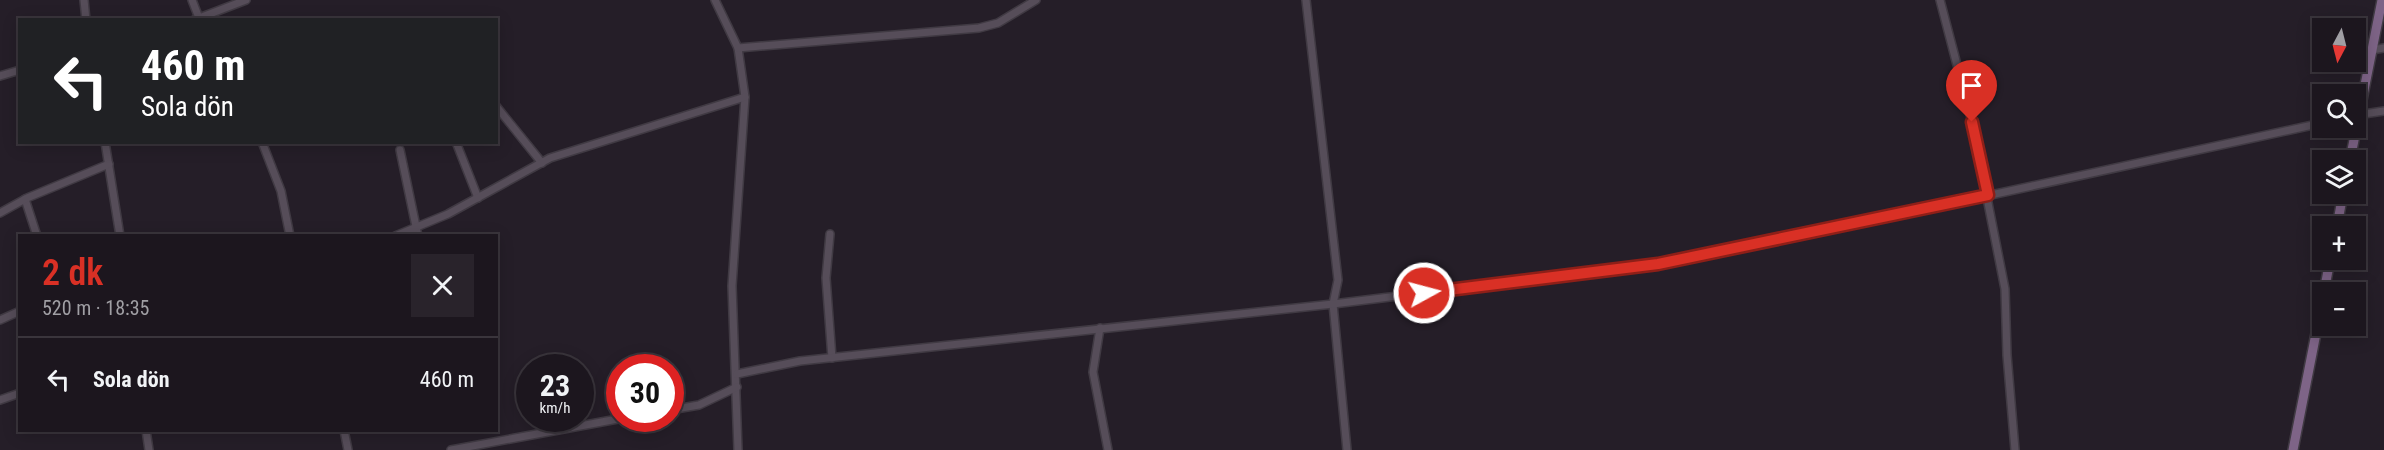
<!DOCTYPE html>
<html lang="tr">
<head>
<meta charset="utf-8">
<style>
	:root { --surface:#1c161e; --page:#29232b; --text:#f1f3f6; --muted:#a09fa4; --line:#3a353c; --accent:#d93025 }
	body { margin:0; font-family:"Roboto Condensed",sans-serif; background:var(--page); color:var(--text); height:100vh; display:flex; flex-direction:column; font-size:22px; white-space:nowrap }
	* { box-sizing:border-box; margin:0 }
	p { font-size:20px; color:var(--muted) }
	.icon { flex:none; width:33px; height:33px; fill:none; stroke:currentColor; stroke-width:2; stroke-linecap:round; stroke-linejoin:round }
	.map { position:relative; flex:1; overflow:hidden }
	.side { position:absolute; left:18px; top:234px; width:480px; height:198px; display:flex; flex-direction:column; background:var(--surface); border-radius:0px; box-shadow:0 3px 15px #0003,0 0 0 2px var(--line) }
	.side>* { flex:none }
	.banner { position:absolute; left:18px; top:18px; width:480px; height:126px; border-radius:0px; box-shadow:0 3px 15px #0003,0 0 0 2px var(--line); background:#202124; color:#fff; overflow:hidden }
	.needle { width:39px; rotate:187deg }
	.fabs { position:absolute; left:2312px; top:18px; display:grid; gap:12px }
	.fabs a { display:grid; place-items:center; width:54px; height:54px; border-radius:0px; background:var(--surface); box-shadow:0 3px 15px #0003,0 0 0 2px var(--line); font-size:30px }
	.speed { position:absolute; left:516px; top:354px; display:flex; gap:12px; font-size:30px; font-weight:700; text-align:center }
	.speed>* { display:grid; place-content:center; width:78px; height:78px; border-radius:50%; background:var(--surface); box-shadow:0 3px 15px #0003,0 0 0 2px var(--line); line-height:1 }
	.speed small { font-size:15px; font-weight:400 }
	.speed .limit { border:9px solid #d22; background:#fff; color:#111 }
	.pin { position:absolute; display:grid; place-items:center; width:51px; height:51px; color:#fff; margin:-62px -26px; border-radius:50% 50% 50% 0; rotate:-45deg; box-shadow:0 0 6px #0007 }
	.pin .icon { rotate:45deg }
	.me { position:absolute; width:66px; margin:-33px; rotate:83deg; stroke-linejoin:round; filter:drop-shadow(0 0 4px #0008) }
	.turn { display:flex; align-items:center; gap:21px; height:126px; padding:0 24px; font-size:27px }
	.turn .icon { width:78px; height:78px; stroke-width:2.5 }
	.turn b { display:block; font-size:42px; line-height:51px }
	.round { display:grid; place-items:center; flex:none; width:63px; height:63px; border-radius:0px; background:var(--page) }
	.headline { display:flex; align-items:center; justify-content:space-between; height:102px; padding:0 24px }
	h1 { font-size:36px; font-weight:600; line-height:45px; color:var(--accent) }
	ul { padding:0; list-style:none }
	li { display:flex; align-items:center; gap:18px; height:84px; padding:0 24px; border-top:2px solid var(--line) }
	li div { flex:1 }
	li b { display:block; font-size:22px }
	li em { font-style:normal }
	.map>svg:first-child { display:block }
</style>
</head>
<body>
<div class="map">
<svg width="2384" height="450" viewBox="0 0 2384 450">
	<rect width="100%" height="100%" fill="#251e28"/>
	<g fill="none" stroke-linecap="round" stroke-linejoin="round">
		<defs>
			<g id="street">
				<polyline points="84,0 86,20"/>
				<polyline points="192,0 199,18"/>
				<polyline points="715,0 738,48 745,97 732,286 738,450"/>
				<polyline points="1306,0 1338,280 1333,304 1347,450"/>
				<polyline points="1940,0 1972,122 2005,289 2007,355 2015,450"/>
				<polyline points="194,20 246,0"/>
				<polyline points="738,48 979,28 998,23 1036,0"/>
				<polyline points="2372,50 2384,48"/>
				<polyline points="0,76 20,70"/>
				<polyline points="496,106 542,163"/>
				<polyline points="2357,115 2384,111"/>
				<polyline points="105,142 120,236"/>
				<polyline points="262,142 281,191 290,236"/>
				<polyline points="456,142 478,198"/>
				<polyline points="400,150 418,236"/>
				<polyline points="25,199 37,236"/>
				<polyline points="0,213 27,198 109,164"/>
				<polyline points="830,234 826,278 832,358"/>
				<polyline points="395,236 448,214 550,158 745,97"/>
				<polyline points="0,320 20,311"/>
				<polyline points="1100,328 1093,372 1108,450"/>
				<polyline points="737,374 800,361 1333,304 1658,264 1894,216 2322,123"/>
				<polyline points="0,400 20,393"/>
				<polyline points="670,410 699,405 737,387"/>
				<polyline points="146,430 149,450"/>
				<polyline points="344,430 348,450"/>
				<polyline points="451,450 623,418"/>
			</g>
			<g id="secondary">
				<polyline points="2350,160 2382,0"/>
				<polyline points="2337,226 2343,194"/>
				<polyline points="2324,292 2330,260"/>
				<polyline points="2293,450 2322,303"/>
			</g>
		</defs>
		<!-- street casing -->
		<use href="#street" stroke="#403a43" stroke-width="10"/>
		<!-- secondary casing -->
		<use href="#secondary" stroke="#403a43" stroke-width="12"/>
		<!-- street -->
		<use href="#street" stroke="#564d59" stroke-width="7"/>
		<!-- secondary -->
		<use href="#secondary" stroke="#7e6487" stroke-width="9"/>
	</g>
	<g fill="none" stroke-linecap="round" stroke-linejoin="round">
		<defs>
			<polyline id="route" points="1424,293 1658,264 1988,195 1972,122"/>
		</defs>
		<!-- route casing -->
		<use href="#route" stroke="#8d1f18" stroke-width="15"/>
		<!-- route -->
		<use href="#route" stroke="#d93025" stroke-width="10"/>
	</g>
</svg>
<div class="fabs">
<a><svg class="needle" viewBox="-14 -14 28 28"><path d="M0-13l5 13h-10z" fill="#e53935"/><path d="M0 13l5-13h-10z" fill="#a09fa4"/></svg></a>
<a><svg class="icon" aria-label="search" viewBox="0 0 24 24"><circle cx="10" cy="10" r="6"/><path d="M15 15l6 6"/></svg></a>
<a><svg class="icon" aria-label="layers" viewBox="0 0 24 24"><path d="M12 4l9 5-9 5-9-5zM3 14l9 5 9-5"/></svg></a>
<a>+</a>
<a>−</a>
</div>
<div class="speed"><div>23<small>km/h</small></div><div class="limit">30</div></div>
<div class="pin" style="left:1972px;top:122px;background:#d93025"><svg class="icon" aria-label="arrive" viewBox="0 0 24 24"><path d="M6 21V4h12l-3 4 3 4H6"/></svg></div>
<svg class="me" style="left:1424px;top:293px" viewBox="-20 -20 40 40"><circle r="17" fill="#d93025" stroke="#fff" stroke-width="3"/><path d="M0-11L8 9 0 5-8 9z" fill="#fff"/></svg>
<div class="banner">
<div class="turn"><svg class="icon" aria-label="left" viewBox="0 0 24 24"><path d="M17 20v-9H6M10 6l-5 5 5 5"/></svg><div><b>460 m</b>Sola dön</div></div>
</div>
<section class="side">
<div class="headline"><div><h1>2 dk</h1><p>520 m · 18:35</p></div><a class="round"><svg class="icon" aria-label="close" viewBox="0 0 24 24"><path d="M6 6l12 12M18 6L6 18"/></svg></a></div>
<ul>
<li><svg class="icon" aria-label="left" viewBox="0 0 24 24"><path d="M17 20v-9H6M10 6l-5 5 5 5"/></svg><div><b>Sola dön</b></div><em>460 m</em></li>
</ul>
</section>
</div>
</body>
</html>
